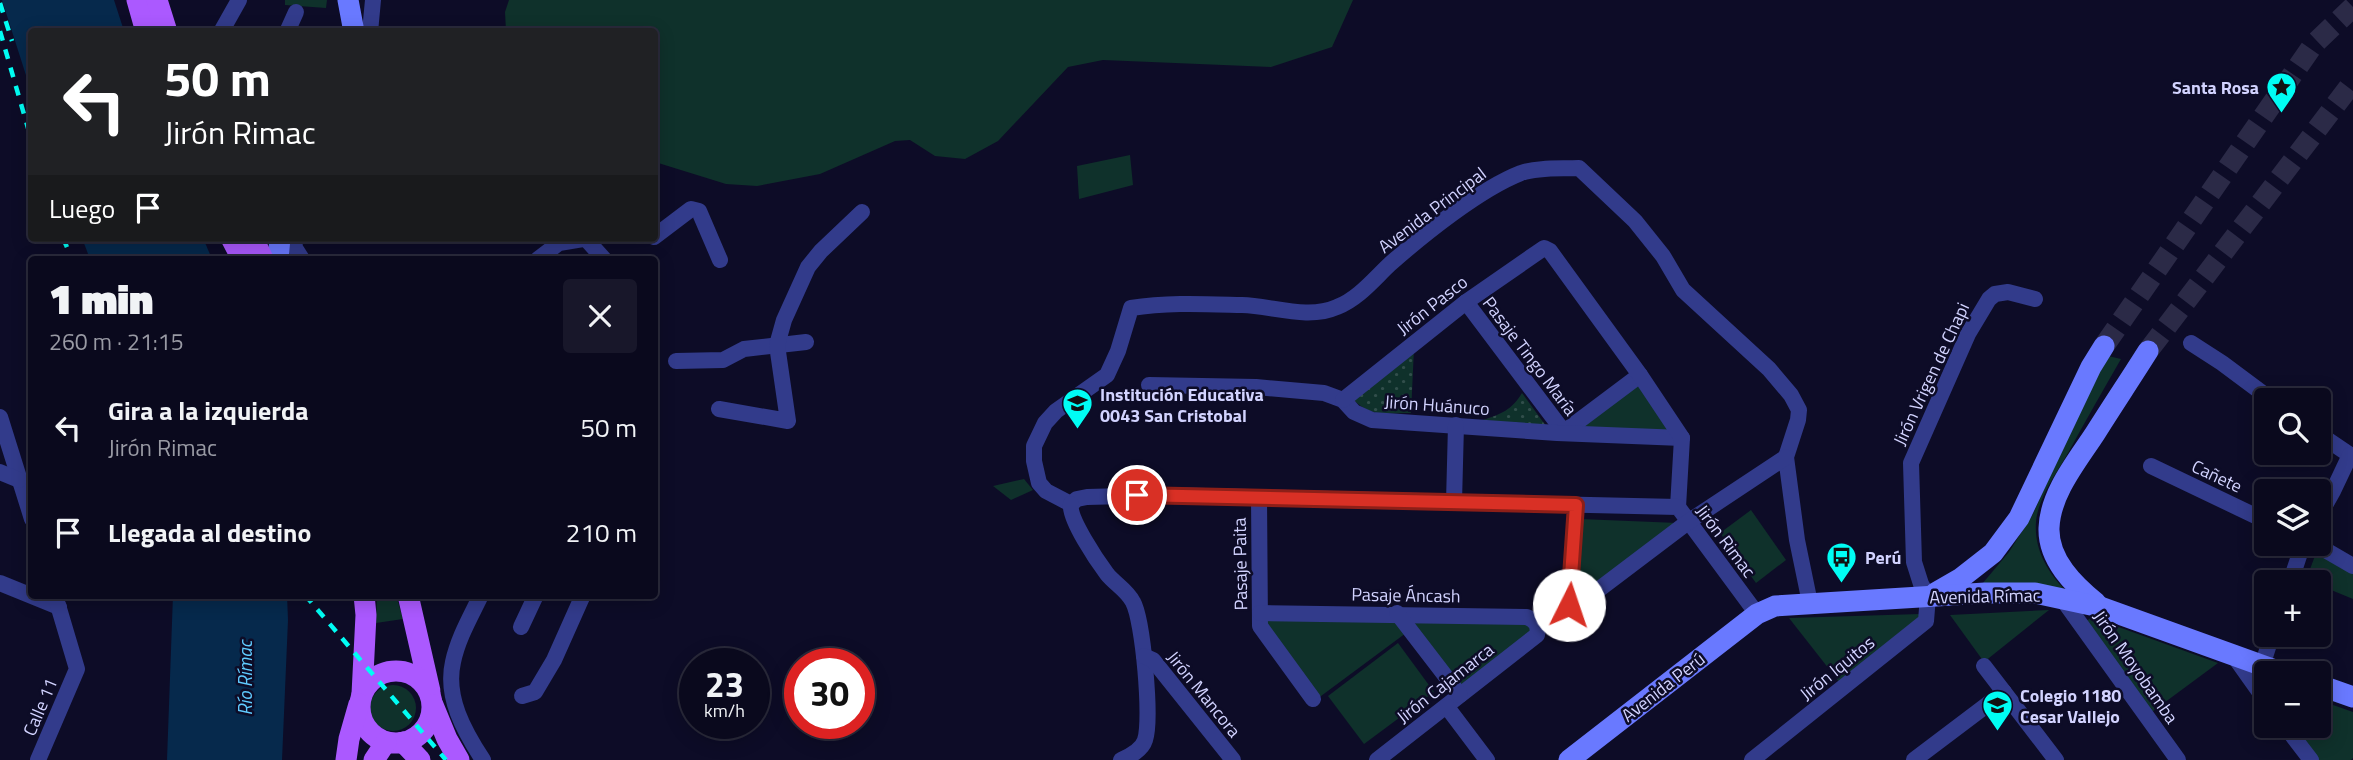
<!DOCTYPE html>
<html lang="es">
<head>
<meta charset="utf-8">
<style>
	:root { --surface:#0a091d; --page:#18172a; --text:#f1f3f6; --muted:#999aa4; --line:#2a2a3b }
	body { margin:0; font-family:"Titillium Web",sans-serif; background:var(--page); color:var(--text); height:100vh; display:flex; flex-direction:column; font-size:26px; white-space:nowrap }
	* { box-sizing:border-box; margin:0 }
	p { font-size:23px; color:var(--muted) }
	.icon { flex:none; width:38px; height:38px; fill:none; stroke:currentColor; stroke-width:2; stroke-linecap:round; stroke-linejoin:round }
	.map { position:relative; flex:1; overflow:hidden }
	.details { position:absolute; left:28px; top:256px; width:630px; height:343px; display:flex; flex-direction:column; background:var(--surface); border-radius:7px; box-shadow:0 4px 18px #0003,0 0 0 2px var(--line) }
	.details>* { flex:none }
	.top-card { position:absolute; left:28px; top:28px; width:630px; height:214px; border-radius:7px; box-shadow:0 4px 18px #0003,0 0 0 2px var(--line); background:#202124; color:#fff; overflow:hidden }
	.controls { position:absolute; left:2254px; top:388px; display:grid; gap:14px }
	.controls a { display:grid; place-items:center; width:77px; height:77px; border-radius:7px; background:var(--surface); box-shadow:0 4px 18px #0003,0 0 0 2px var(--line); font-size:35px }
	.speed { position:absolute; left:679px; top:648px; display:flex; gap:14px; font-size:35px; font-weight:700; text-align:center }
	.speed>* { display:grid; place-content:center; width:91px; height:91px; border-radius:50%; background:var(--surface); box-shadow:0 4px 18px #0003,0 0 0 2px var(--line); line-height:1 }
	.speed small { font-size:18px; font-weight:400 }
	.speed .limit { border:10px solid #d22; background:#fff; color:#111 }
	.pin { position:absolute; display:grid; place-items:center; width:60px; height:60px; color:#fff; margin:-30px; border:4px solid #fff; border-radius:50%; box-shadow:0 2px 7px #0007 }
	.me { position:absolute; width:77px; margin:-38px; rotate:4deg; stroke-linejoin:round; filter:drop-shadow(0 0 5px #0008) }
	.turn { display:flex; align-items:center; gap:24px; height:147px; padding:0 21px; font-size:32px }
	.turn .icon { width:91px; height:91px; stroke-width:2.5 }
	.turn b { display:block; font-size:49px; line-height:60px }
	.then { display:flex; align-items:center; height:66px; padding:0 21px; background:#0003; gap:14px; font-size:26px }
	.round { display:grid; place-items:center; flex:none; width:74px; height:74px; border-radius:7px; background:var(--page) }
	.head { display:flex; align-items:center; justify-content:space-between; height:119px; padding:0 21px }
	h1 { font-size:42px; font-weight:800; line-height:52px }
	ul { padding:0; list-style:none }
	li { display:flex; align-items:center; gap:21px; height:105px; padding:0 21px }
	li div { flex:1 }
	li b { display:block; font-size:26px }
	li em { font-style:normal }
	.map>svg:first-child { display:block }
</style>
</head>
<body>
<div class="map">
<svg width="2353" height="760" viewBox="0 0 2353 760">
	<defs>
		<pattern id="garden-dots" width="8" height="8" patternUnits="userSpaceOnUse" patternTransform="scale(1.75)"><rect width="8" height="8" fill="#0f312b"/><path d="M2 2h.1M6 6h.1" fill="none" stroke="#314e4b" stroke-width="1.8" stroke-linecap="round"/></pattern>
	</defs>
	<rect width="100%" height="100%" fill="#0d0c27"/>
	<!-- green -->
	<g fill="#0f312b">
		<polygon points="285,0 327,0 326,8 285,5"/>
		<polygon points="509,0 1353,0 1332,47 1271,67 1103,60 1068,67 998,141 965,159 935,156 910,140 895,141 820,174 757,186 726,184 655,162 654,32 506,31 505,12"/>
		<polygon points="1130,155 1133,185 1079,199 1077,166"/>
		<path d="M2104,355L2121,359C2103,390 2085,422 2068,453C2056,474 2038,498 2036,522C2034,549 2047,571 2065,590L1982,584L2009,552L2033,514Z"/>
		<polygon points="1638,383 1676,434 1576,430"/>
		<polygon points="1024,479 1033,490 1011,500 993,486"/>
		<polygon points="1751,510 1786,560 1756,583 1720,533"/>
		<polygon points="1580,519 1678,523 1578,598"/>
		<polygon points="2316,553 2353,573 2353,599 2319,585 2319,583 2306,580"/>
		<polygon points="377,595 396,595 403,619 376,623"/>
		<polygon points="2049,610 1984,662 1950,615"/>
		<polygon points="1920,614 1916,625 1840,683 1789,618"/>
		<polygon points="1264,617 1396,619 1406,633 1317,699 1264,627"/>
		<polygon points="2091,617 2218,663 2149,714 2085,623"/>
		<polygon points="1415,621 1531,621 1534,630 1459,690 1412,624"/>
		<polygon points="1398,643 1434,692 1364,744 1328,696"/>
		<circle cx="393" cy="708" r="23"/>
		<polygon points="2319,700 2353,712 2353,758 2351,760 2316,760 2291,726 2319,726"/>
	</g>
	<!-- garden -->
	<g fill="url(#garden-dots)">
		<path d="M1414,348L1411,413C1386,413 1370,418 1352,398Z"/>
		<path d="M1522,393L1546,426L1483,420C1501,414 1512,410 1522,393Z"/>
	</g>
	<!-- water -->
	<g fill="#06294c">
		<polygon points="2,0 114,0 124,31 32,32 31,91"/>
		<polygon points="82,238 203,238 212,259 90,259"/>
		<polygon points="173,595 287,595 288,620 282,760 167,760"/>
	</g>
	<g fill="none" stroke-linecap="round" stroke-linejoin="round">
		<!-- secondary-tunnel -->
		<g stroke="#2b2a47" stroke-width="21" stroke-dasharray="21 10" stroke-linecap="butt">
			<polyline points="2104,346 2313,45 2353,7"/>
			<polyline points="2148,351 2353,82"/>
		</g>
		<!-- street -->
		<g stroke="#323b8b" stroke-width="16">
			<polyline points="221,32 239,0"/>
			<polyline points="287,32 296,12"/>
			<polyline points="370,32 373,0"/>
			<polyline points="654,237 691,209 699,211 720,260"/>
			<polyline points="294,238 295,248 302,259"/>
			<polyline points="586,239 604,259"/>
			<polyline points="538,259 559,243 589,238"/>
			<polyline points="1466,302 1564,432 1640,375"/>
			<polyline points="2191,343 2222,363 2273,401"/>
			<polyline points="676,361 723,360 744,349 806,342"/>
			<polyline points="1149,385 1256,387 1324,393 1343,400 1354,412 1372,420 1557,433 1682,438"/>
			<polyline points="1343,400 1466,302 1544,248 1550,251 1640,375 1682,438 1678,507"/>
			<polyline points="719,409 788,421 777,345 784,320 808,267 821,251 862,212"/>
			<polyline points="0,417 32,519"/>
			<polyline points="2319,434 2353,457"/>
			<polyline points="2151,466 2266,521"/>
			<polyline points="0,472 19,480"/>
			<polyline points="1259,497 1260,626 1313,699"/>
			<polyline points="1454,502 1456,425"/>
			<path d="M1071,504L1046,491L1039,483L1034,461V446L1045,423L1056,411L1107,375L1118,351L1131,308C1168,302 1205,304 1242,305C1273,306 1308,320 1337,307C1358,299 1374,279 1390,264C1424,234 1480,189 1521,173C1539,167 1561,169 1579,168L1635,221L1663,256L1683,290L1769,369L1791,395L1799,410L1798,420L1786,457L1797,540L1810,603"/>
			<polyline points="1071,504 1077,499 1087,497 1162,495 1678,507 1757,614"/>
			<path d="M1071,504C1068,518 1098,562 1107,574C1115,584 1127,590 1133,602C1143,620 1152,720 1145,740C1142,750 1130,756 1121,760"/>
			<polyline points="1576,505 1569,605 1573,609 1688,522 1786,457"/>
			<polyline points="2319,516 2333,491 2350,455"/>
			<polyline points="2315,544 2353,566"/>
			<polyline points="0,583 59,607"/>
			<polyline points="2290,583 2303,544"/>
			<path d="M481,595C471,616 458,638 453,662C445,697 464,731 483,760"/>
			<polyline points="2061,597 2178,760"/>
			<path d="M1260,613L1527,617C1536,621 1539,626 1537,635L1377,760"/>
			<polyline points="1397,613 1460,695"/>
			<polyline points="521,627 536,595"/>
			<polyline points="1144,656 1153,660 1233,760"/>
			<polyline points="2234,656 2266,701"/>
			<polyline points="1984,666 2056,760"/>
			<polyline points="2262,666 2272,635"/>
			<polyline points="522,696 535,692 554,660 583,595"/>
			<polyline points="1447,707 1487,760"/>
			<polyline points="2285,726 2311,760"/>
			<polyline points="38,760 77,669 55,595"/>
			<polyline points="1752,760 1926,621 1928,596 1921,584 1914,562 1911,463 1968,334 1989,299 1995,294 2008,292 2035,299"/>
			<polyline points="1914,760 2004,692"/>
		</g>
		<!-- secondary -->
		<g stroke="#6979ff" stroke-width="21">
			<polyline points="348,0 354,32"/>
			<polyline points="278,259 280,238"/>
			<polyline points="1935,593 1961,578 1993,553 2019,518 2091,367 2104,346"/>
			<path d="M2096,603C2074,585 2048,560 2049,528C2050,493 2078,460 2096,432C2113,405 2131,378 2148,351"/>
			<polyline points="2319,685 2353,697"/>
			<polyline points="1569,760 1757,614 1775,606 1985,593 2035,593 2100,607 2286,674"/>
		</g>
		<!-- primary -->
		<g stroke="#ab59ff" stroke-width="21">
			<polyline points="137,0 146,32"/>
			<polyline points="157,0 167,32"/>
			<polyline points="231,238 242,259"/>
			<polyline points="253,238 263,259"/>
			<polyline points="408,595 430,691"/>
			<circle cx="396" cy="707" r="36"/>
			<polyline points="362,694 366,615 364,595"/>
			<polyline points="433,705 447,739 459,760"/>
			<polyline points="403,742 420,760"/>
			<polyline points="346,760 349,739 359,704"/>
			<polyline points="374,760 386,742"/>
		</g>
		<!-- rail -->
		<g stroke="#00fdf4" stroke-width="4.5" stroke-dasharray="10 9" stroke-linecap="butt">
			<polyline points="0,3 12,41"/>
			<polyline points="0,31 32,142"/>
			<polyline points="63,238 72,259"/>
			<polyline points="305,595 446,760"/>
		</g>
	</g>
	<g fill="none" stroke-linecap="round" stroke-linejoin="round">
		<defs>
			<polyline id="route" points="1137,495 1576,505 1569,605"/>
		</defs>
		<!-- route casing -->
		<use href="#route" stroke="#8d1f18" stroke-width="18"/>
		<!-- route -->
		<use href="#route" stroke="#d93025" stroke-width="12"/>
	</g>
	<!-- icons -->
	<defs>
		<symbol id="sight-pin" viewBox="-11 -11 22 30"><path d="M0 17L-7.5 6A9.5 9.5 0 1 1 7.5 6Z" fill="#00fdf4" stroke="#0d0c27"/><path d="M0-6L1.8-2.2L6-1.7L2.9 1.2L3.7 5.4L0 3.3L-3.7 5.4L-2.9 1.2L-6-1.7L-1.8-2.2Z" fill="#111"/></symbol>
		<symbol id="school-pin" viewBox="-11 -11 22 30"><path d="M0 17L-7.5 6A9.5 9.5 0 1 1 7.5 6Z" fill="#00fdf4" stroke="#0d0c27"/><path d="M0-5L7-2L0 1L-7-2ZM-4 1L0 2.5L4 1V4Q0 6-4 4Z" fill="#111"/></symbol>
		<symbol id="bus-pin" viewBox="-11 -11 22 30"><path d="M0 17L-7.5 6A9.5 9.5 0 1 1 7.5 6Z" fill="#00fdf4" stroke="#0d0c27"/><path d="M-5-6H5V4H4V6H2V4H-2V6H-4V4H-5ZM-3.5-4V0h7V-4ZM-3.5 1.2v1.5H-2V1.2ZM2 1.2v1.5H3.5V1.2Z" fill="#111"/></symbol>
	</defs>
	<g fill-rule="evenodd">
		<use href="#sight-pin" x="2264" y="70" width="35" height="47"/>
		<use href="#school-pin" x="1060" y="386" width="35" height="47"/>
		<use href="#bus-pin" x="1824" y="540" width="35" height="47"/>
		<use href="#school-pin" x="1980" y="688" width="35" height="47"/>
	</g>
	<g text-anchor="middle" dominant-baseline="central" stroke-width="5" stroke-linejoin="round" paint-order="stroke">
		<!-- poi labels -->
		<g font-size="18" font-weight="bold" fill="#d2d3ff" stroke="#0d0c27" text-anchor="start">
			<text x="2259" y="87" text-anchor="end">Santa Rosa</text>
			<text x="1100" y="394">Institución Educativa<tspan x="1100" dy="21">0043 San Cristobal</tspan></text>
			<text x="1865" y="557">Perú</text>
			<text x="2020" y="695">Colegio 1180<tspan x="2020" dy="21">Cesar Vallejo</tspan></text>
		</g>
		<!-- street labels -->
		<g font-size="18" fill="#d2d3ff" stroke="#0d0c27">
			<text transform="translate(1432 210) rotate(-37)">Avenida Principal</text>
			<text transform="translate(1432 305) rotate(-38)">Jirón Pasco</text>
			<text transform="translate(1530 356) rotate(53)">Pasaje Tingo María</text>
			<text transform="translate(1931 374) rotate(-65)">Jirón Vrigen de Chapi</text>
			<text transform="translate(1437 405) rotate(4)">Jirón Huánuco</text>
			<text transform="translate(2217 476) rotate(25)">Cañete</text>
			<text transform="translate(1726 541) rotate(53)">Jirón Rimac</text>
			<text transform="translate(1240 564) rotate(-91)">Pasaje Paita</text>
			<text transform="translate(1406 595) rotate(1)">Pasaje Áncash</text>
			<text transform="translate(1985 596) rotate(-1)">Avenida Rímac</text>
			<text transform="translate(2136 667) rotate(55)">Jirón Moyobamba</text>
			<text transform="translate(1837 668) rotate(-39)">Jirón Iquitos</text>
			<text transform="translate(1445 683) rotate(-38)">Jirón Cajamarca</text>
			<text transform="translate(1663 687) rotate(-38)">Avenida Perú</text>
			<text transform="translate(1204 694) rotate(51)">Jirón Mancora</text>
			<text transform="translate(40 707) rotate(-67)">Calle 11</text>
		</g>
		<!-- water labels -->
		<g font-size="19" font-style="italic" fill="#60cbff" stroke="#0d0c27">
			<text transform="translate(244 678) rotate(-90)">Río Rímac</text>
		</g>
	</g>
</svg>
<div class="controls">
<a><svg class="icon" aria-label="search" viewBox="0 0 24 24"><circle cx="10" cy="10" r="6"/><path d="M15 15l6 6"/></svg></a>
<a><svg class="icon" aria-label="layers" viewBox="0 0 24 24"><path d="M12 4l9 5-9 5-9-5zM3 14l9 5 9-5"/></svg></a>
<a>+</a>
<a>−</a>
</div>
<div class="speed"><div>23<small>km/h</small></div><div class="limit">30</div></div>
<div class="pin" style="left:1137px;top:495px;background:#d93025"><svg class="icon" aria-label="arrive" viewBox="0 0 24 24"><path d="M6 21V4h12l-3 4 3 4H6"/></svg></div>
<svg class="me" style="left:1569px;top:605px" viewBox="-20 -20 40 40"><circle r="19" fill="#fff"/><path d="M0-13L10 11 0 6-10 11z" fill="#d93025"/></svg>
<div class="top-card">
<div class="turn"><svg class="icon" aria-label="left" viewBox="0 0 24 24"><path d="M17 20v-9H6M10 6l-5 5 5 5"/></svg><div><b>50 m</b>Jirón Rimac</div></div>
<div class="then">Luego<svg class="icon" aria-label="arrive" viewBox="0 0 24 24"><path d="M6 21V4h12l-3 4 3 4H6"/></svg></div>
</div>
<section class="details">
<div class="head"><div><h1>1 min</h1><p>260 m · 21:15</p></div><a class="round"><svg class="icon" aria-label="close" viewBox="0 0 24 24"><path d="M6 6l12 12M18 6L6 18"/></svg></a></div>
<ul>
<li><svg class="icon" aria-label="left" viewBox="0 0 24 24"><path d="M17 20v-9H6M10 6l-5 5 5 5"/></svg><div><b>Gira a la izquierda</b><p>Jirón Rimac</p></div><em>50 m</em></li>
<li><svg class="icon" aria-label="arrive" viewBox="0 0 24 24"><path d="M6 21V4h12l-3 4 3 4H6"/></svg><div><b>Llegada al destino</b></div><em>210 m</em></li>
</ul>
</section>
</div>
</body>
</html>
